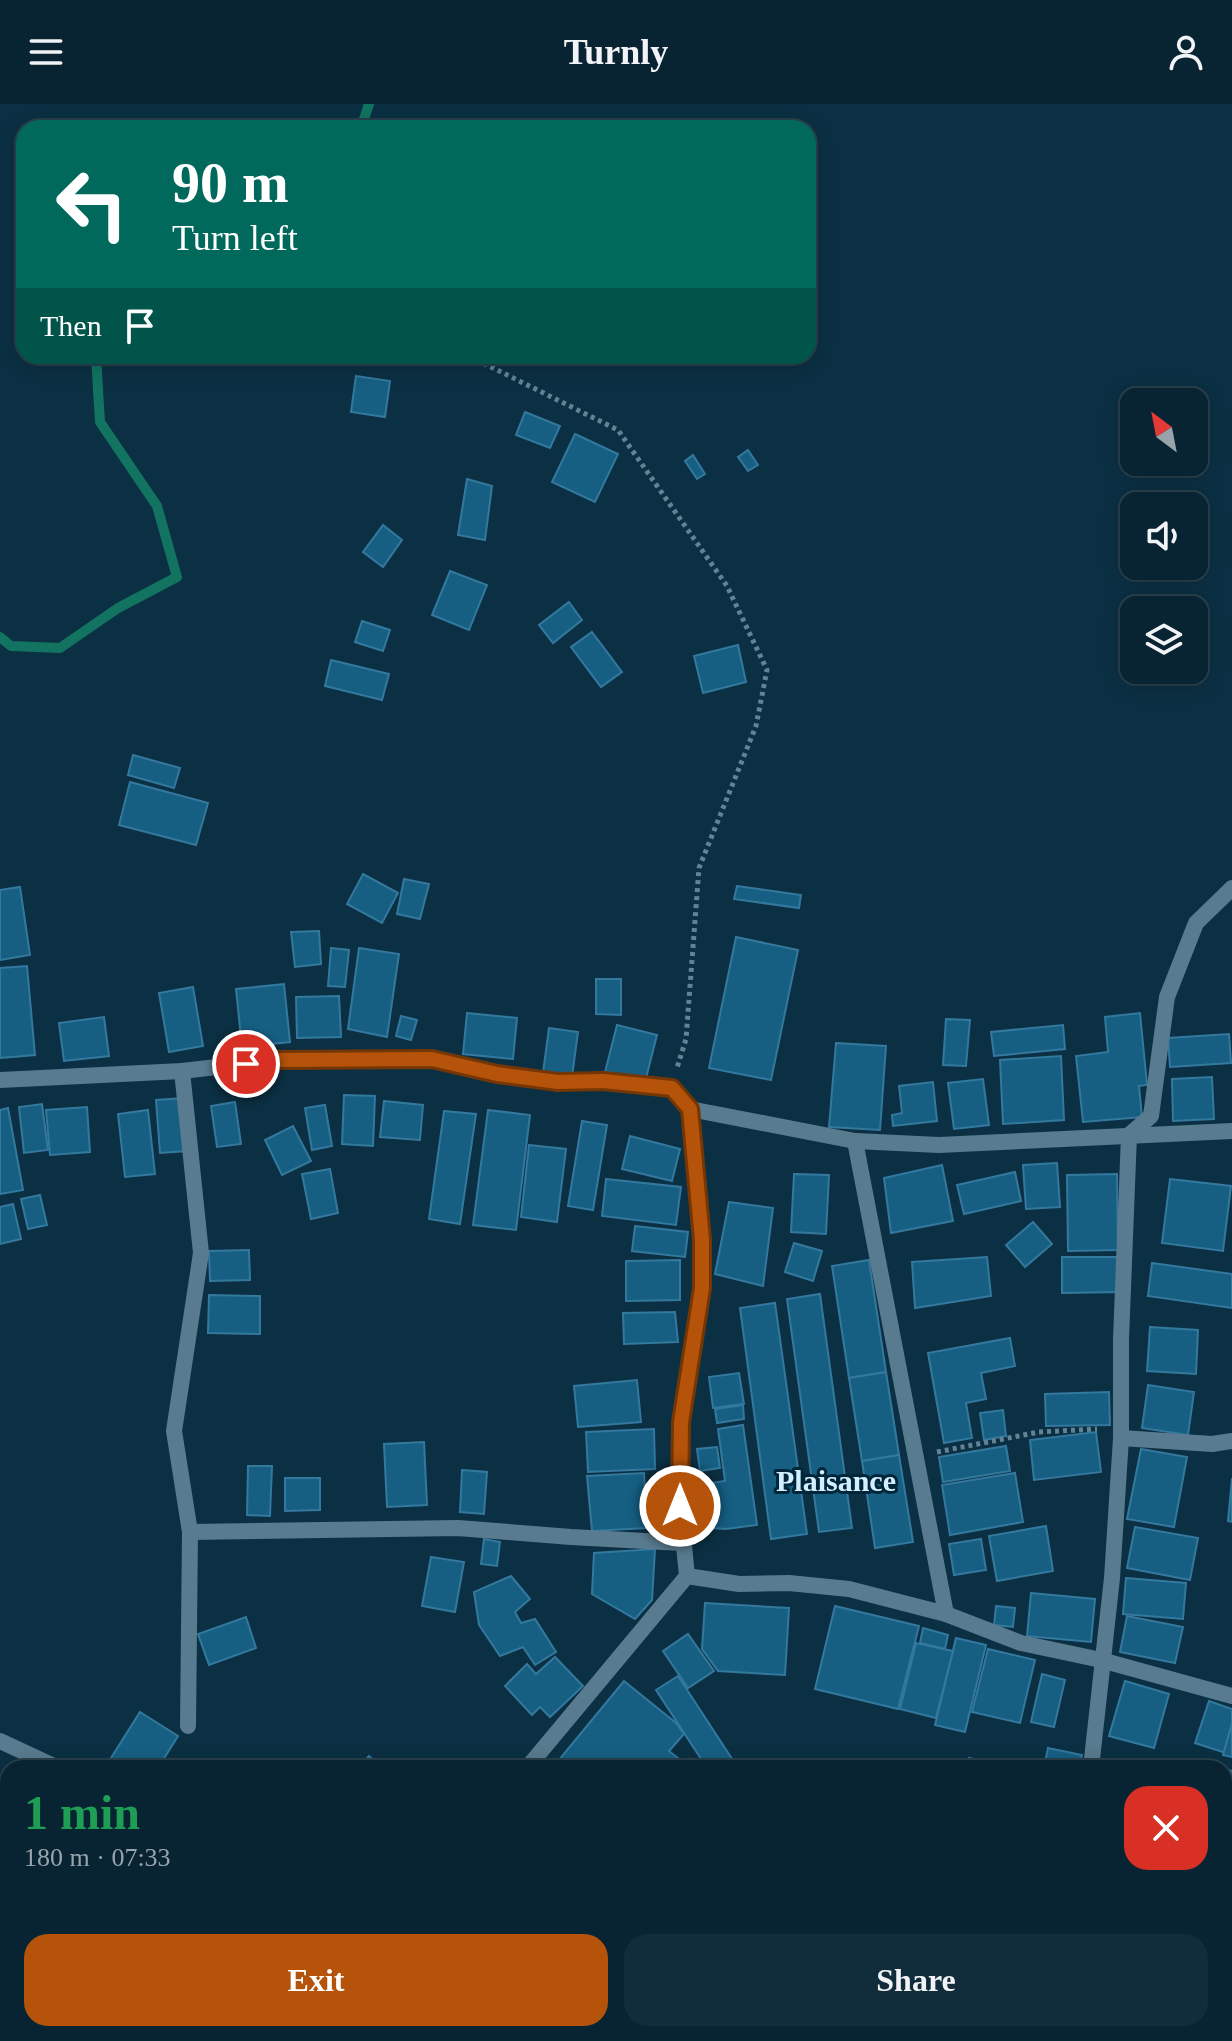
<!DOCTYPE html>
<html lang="en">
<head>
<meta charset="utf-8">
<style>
	:root { --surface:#082432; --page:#112c3a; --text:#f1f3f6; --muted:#98a4ac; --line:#29414d; --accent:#b45309 }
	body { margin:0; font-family:Georgia,serif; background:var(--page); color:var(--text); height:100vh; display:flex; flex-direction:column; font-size:30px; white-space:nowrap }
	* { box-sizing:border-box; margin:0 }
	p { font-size:26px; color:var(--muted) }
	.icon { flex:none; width:44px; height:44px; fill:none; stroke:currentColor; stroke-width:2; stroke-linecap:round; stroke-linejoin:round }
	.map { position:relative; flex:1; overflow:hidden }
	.sheet { position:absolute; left:0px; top:1656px; width:1232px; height:282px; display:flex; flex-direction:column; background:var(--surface); border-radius:24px 24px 0 0; box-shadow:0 4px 20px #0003,0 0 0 2px var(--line) }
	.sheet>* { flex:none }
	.top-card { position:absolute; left:16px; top:16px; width:800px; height:244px; border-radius:24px; box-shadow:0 4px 20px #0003,0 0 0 2px var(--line); background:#00695c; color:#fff; overflow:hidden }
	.needle { width:52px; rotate:328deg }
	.buttons { position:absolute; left:1120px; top:284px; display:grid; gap:16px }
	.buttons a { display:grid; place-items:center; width:88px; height:88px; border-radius:16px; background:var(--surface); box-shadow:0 4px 20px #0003,0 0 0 2px var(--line); font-size:40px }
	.pin { position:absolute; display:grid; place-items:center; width:68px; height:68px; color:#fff; margin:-34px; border:4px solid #fff; border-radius:50%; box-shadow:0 2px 8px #0007 }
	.me { position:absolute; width:88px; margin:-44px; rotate:0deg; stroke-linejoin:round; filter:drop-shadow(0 0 6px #0008) }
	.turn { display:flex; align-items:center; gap:28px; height:168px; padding:0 24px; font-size:36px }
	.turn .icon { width:104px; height:104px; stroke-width:2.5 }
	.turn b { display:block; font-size:56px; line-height:68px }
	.then { display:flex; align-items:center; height:76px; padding:0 24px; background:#0003; gap:16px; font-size:30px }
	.round { display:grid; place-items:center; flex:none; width:84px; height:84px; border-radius:24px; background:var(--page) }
	.head { display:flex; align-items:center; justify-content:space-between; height:136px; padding:0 24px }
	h1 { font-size:48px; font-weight:800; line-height:60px; color:#1e9e55 }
	.action { display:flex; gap:16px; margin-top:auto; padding:16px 24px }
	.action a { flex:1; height:92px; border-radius:24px; background:var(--accent); color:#fff; font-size:32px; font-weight:800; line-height:92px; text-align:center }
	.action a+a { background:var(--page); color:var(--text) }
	header { display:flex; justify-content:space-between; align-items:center; height:104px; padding:0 24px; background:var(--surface); font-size:36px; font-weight:800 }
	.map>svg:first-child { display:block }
</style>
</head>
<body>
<header><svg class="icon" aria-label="menu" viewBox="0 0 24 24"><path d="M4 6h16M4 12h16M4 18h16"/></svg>Turnly<svg class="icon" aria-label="person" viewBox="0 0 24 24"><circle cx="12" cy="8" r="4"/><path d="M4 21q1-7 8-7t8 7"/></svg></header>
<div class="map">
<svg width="1232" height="1937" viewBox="0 0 1232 1937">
	<rect width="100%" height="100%" fill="#0b3043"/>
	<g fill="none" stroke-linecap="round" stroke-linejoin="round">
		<!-- stream -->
		<g stroke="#127361" stroke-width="10">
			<polyline points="361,24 369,0"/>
			<polyline points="0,533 11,542 60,544 118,504 177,473 157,402 100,318 96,252"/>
		</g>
	</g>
	<!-- building -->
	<g fill="#165f83" stroke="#34789e" stroke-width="2">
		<polygon points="356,272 390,277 385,313 351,308"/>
		<polygon points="525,308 560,322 550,344 516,331"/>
		<polygon points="575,330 618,350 595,398 552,378"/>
		<polygon points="748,346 758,361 748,367 738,353"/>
		<polygon points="693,351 705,370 697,375 685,357"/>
		<polygon points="467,375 492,382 485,436 458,431"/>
		<polygon points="383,421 402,436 383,463 363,448"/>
		<polygon points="450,467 487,481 469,526 432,511"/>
		<polygon points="569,498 582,516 553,539 539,521"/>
		<polygon points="362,517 390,526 383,547 355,538"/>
		<polygon points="592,528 622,568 601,583 571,543"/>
		<polygon points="738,541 746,578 703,589 694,552"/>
		<polygon points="331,556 389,570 382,596 325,582"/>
		<polygon points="133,651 180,664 174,684 128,671"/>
		<polygon points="130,678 208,699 196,741 119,721"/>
		<polygon points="363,770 398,789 382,819 347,800"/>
		<polygon points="404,775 429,780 420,815 397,810"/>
		<polygon points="737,782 801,791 799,804 734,795"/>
		<polygon points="20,783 30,851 0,856 0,786"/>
		<polygon points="319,827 321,860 295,863 291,828"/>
		<polygon points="736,833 798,846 771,976 709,964"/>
		<polygon points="331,844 349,846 345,883 328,882"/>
		<polygon points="359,844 399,850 387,933 348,925"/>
		<polygon points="27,862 35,951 0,954 0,864"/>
		<polygon points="596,875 621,875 621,911 596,910"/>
		<polygon points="284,880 290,938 242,943 236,885"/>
		<polygon points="193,883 203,942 169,948 159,889"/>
		<polygon points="339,892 341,933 297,934 296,893"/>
		<polygon points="467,909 517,914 513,955 463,950"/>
		<polygon points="1140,909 1147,981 1139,982 1142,1013 1083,1018 1076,952 1108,948 1105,913"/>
		<polygon points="401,912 417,916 411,936 396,932"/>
		<polygon points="104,913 109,952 64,957 59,919"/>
		<polygon points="946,915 970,916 966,962 943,961"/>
		<polygon points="617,921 657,931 644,982 604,972"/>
		<polygon points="1063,921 1065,945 994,952 991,928"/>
		<polygon points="549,924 578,928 572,973 543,969"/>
		<polygon points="1229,930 1231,959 1170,963 1168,934"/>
		<polygon points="836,939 886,942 880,1026 829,1023"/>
		<polygon points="1061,952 1064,1016 1003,1020 1000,956"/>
		<polygon points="1212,973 1214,1015 1173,1017 1172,975"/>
		<polygon points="983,975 989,1021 954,1025 948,979"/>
		<polygon points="933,978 937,1017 893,1022 892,1011 902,1009 899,982"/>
		<polygon points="344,991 375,992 373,1042 342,1040"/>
		<polygon points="184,994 188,1047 160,1049 156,996"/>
		<polygon points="384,997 423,1001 420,1036 380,1033"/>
		<polygon points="235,998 241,1040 217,1043 211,1002"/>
		<polygon points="42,1000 48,1046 24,1049 19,1003"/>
		<polygon points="325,1001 332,1042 312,1046 305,1004"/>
		<polygon points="87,1003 90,1048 50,1051 46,1006"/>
		<polygon points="8,1004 23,1086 0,1090 0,1006"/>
		<polygon points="148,1006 155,1070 125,1073 118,1010"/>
		<polygon points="488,1006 530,1011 516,1126 473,1121"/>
		<polygon points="444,1007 476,1010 460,1120 429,1115"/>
		<polygon points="582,1017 607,1021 593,1106 568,1102"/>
		<polygon points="293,1022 311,1057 282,1071 265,1036"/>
		<polygon points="630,1032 680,1045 672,1077 622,1065"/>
		<polygon points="529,1041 566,1045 557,1118 521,1113"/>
		<polygon points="1057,1059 1060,1103 1026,1105 1023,1061"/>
		<polygon points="942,1061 953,1117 891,1129 884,1074"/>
		<polygon points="330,1065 338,1109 311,1115 302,1070"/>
		<polygon points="1015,1068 1021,1097 964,1110 957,1081"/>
		<polygon points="794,1070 829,1071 826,1130 791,1128"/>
		<polygon points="1117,1070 1118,1146 1068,1147 1067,1071"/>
		<polygon points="606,1075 681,1083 676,1121 602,1112"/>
		<polygon points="1170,1075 1231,1082 1223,1147 1162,1139"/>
		<polygon points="40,1091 47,1121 28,1125 21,1095"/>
		<polygon points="729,1098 773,1104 763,1182 715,1170"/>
		<polygon points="13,1100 21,1135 0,1140 0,1103"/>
		<polygon points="1033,1118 1052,1140 1025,1163 1006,1141"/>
		<polygon points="635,1122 688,1128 685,1153 632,1147"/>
		<polygon points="794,1139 822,1147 813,1177 785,1168"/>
		<polygon points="249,1146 250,1176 210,1177 209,1147"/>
		<polygon points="987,1153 991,1192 915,1204 912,1158"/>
		<polygon points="1062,1153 1120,1153 1121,1188 1062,1189"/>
		<polygon points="680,1156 680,1196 626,1197 626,1157"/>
		<polygon points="869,1156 886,1268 849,1274 832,1162"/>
		<polygon points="1152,1159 1232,1170 1232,1204 1148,1192"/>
		<polygon points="820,1190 852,1424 819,1428 787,1195"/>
		<polygon points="209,1191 260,1192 260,1230 208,1229"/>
		<polygon points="775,1199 807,1430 771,1435 740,1204"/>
		<polygon points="675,1208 678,1238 624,1240 623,1209"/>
		<polygon points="1150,1223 1198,1226 1196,1270 1147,1267"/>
		<polygon points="1010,1234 1015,1262 981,1269 986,1295 966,1299 972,1334 944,1339 928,1249"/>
		<polygon points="886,1268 899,1351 862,1357 849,1274"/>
		<polygon points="739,1269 744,1300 713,1304 709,1273"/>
		<polygon points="637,1276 641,1318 578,1323 574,1282"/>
		<polygon points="1148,1281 1194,1288 1188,1331 1142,1324"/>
		<polygon points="1109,1288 1110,1321 1046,1322 1045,1290"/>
		<polygon points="743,1301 744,1315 717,1319 715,1305"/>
		<polygon points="1003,1306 1006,1332 984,1336 980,1309"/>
		<polygon points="743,1321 757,1421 726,1425 696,1423 690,1382 725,1377 718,1325"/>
		<polygon points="654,1325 655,1365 588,1368 586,1328"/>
		<polygon points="1096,1328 1101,1368 1034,1376 1030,1336"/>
		<polygon points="424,1338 427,1401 387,1403 384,1340"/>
		<polygon points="1006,1342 1010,1367 943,1378 939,1353"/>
		<polygon points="717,1343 720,1364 700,1367 697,1345"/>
		<polygon points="1141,1345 1187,1353 1174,1423 1127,1415"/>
		<polygon points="899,1351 913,1438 875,1444 862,1357"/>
		<polygon points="248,1362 272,1362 270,1412 247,1411"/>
		<polygon points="462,1366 487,1368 484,1410 460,1408"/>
		<polygon points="644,1369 647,1424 592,1427 587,1372"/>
		<polygon points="1015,1369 1023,1418 950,1431 942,1381"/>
		<polygon points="285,1374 320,1374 320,1406 285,1407"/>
		<polygon points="1232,1374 1232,1418 1228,1417"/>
		<polygon points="1046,1422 1053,1467 997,1477 989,1432"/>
		<polygon points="1135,1423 1198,1434 1190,1476 1127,1464"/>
		<polygon points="484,1435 500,1438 497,1462 481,1460"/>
		<polygon points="981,1435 986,1466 954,1471 949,1440"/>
		<polygon points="655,1445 652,1496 635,1515 592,1490 594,1449"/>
		<polygon points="431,1453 464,1458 455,1508 422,1502"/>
		<polygon points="511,1472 530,1495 515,1508 521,1519 535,1515 556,1548 535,1561 523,1543 500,1552 479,1521 474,1488"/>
		<polygon points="1126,1474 1186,1479 1183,1515 1123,1510"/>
		<polygon points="1031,1489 1095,1495 1091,1538 1027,1532"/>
		<polygon points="705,1499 789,1504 785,1571 718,1567 702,1545"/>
		<polygon points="835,1502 919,1522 898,1605 815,1585"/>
		<polygon points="996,1502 1015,1504 1013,1523 994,1521"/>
		<polygon points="1127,1512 1183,1523 1175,1559 1120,1548"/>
		<polygon points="246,1513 256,1544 209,1561 198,1530"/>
		<polygon points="923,1524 948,1531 945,1545 920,1539"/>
		<polygon points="688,1530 714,1567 688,1584 663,1547"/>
		<polygon points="956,1534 986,1541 965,1628 935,1621"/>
		<polygon points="916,1539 953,1547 936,1614 900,1605"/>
		<polygon points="988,1545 1035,1556 1020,1619 972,1608"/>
		<polygon points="555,1553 583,1582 550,1613 540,1603 532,1611 505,1582 527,1560 536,1570"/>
		<polygon points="1042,1570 1065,1576 1054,1623 1031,1618"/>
		<polygon points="678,1572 738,1664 707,1664 656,1586"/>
		<polygon points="624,1577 676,1619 684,1630 669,1647 690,1664 567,1664 558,1657"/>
		<polygon points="1125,1577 1169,1590 1154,1644 1109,1632"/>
		<polygon points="1209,1597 1232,1605 1232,1651 1195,1639"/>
		<polygon points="140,1608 178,1632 158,1664 109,1664 106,1662"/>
		<polygon points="1232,1619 1232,1653 1223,1651"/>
		<polygon points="1048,1644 1082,1651 1079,1664 1044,1664"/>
		<polygon points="369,1652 381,1664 358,1664"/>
		<polygon points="969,1654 1013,1664 967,1664"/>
		<polygon points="1166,1657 1191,1664 1164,1664"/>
		<polygon points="1224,1664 1232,1667 1232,1715 1224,1713"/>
		<polygon points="0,1688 8,1695 8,1710 0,1719"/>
		<polygon points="123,1930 138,1930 150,1937 119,1937"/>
		<polygon points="198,1930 245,1930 246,1931 241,1937 206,1937"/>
		<polygon points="315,1930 344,1930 354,1937 310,1937"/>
		<polygon points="348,1930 391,1930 393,1932 390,1937 358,1937"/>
		<polygon points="348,1930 381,1930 376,1937 358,1937"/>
		<polygon points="967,1930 981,1930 997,1937 963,1937"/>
		<polygon points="1061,1930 1101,1930 1118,1936 1059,1937"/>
	</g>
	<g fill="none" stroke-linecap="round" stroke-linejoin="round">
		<!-- path -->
		<g stroke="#628395" stroke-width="5" stroke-dasharray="4 4" stroke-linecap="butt">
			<polyline points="469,252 618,326 727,482 767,566 756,622 699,764 686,935 677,964"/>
			<polyline points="937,1348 1039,1328 1097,1325"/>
		</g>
		<!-- minor -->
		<g stroke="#597b8f" stroke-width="16">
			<polyline points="182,967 201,1149 174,1327 190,1428 188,1622"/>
			<polyline points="0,976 182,967 277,956 432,955 497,970 558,978 603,977 672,984 690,1005 855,1037 939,1041 1232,1027"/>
			<polyline points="855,1037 946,1510"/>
			<polyline points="1121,1334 1212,1340 1232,1337"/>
			<polyline points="190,1428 458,1424 571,1433 682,1439"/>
			<polyline points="687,1472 739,1480 789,1479 849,1485 946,1510 1021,1539 1101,1556 1232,1592"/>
			<polyline points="0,1637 58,1664"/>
			<polyline points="527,1664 687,1472 680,1402 681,1318 702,1184 702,1136 690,1005"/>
			<polyline points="1091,1664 1112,1474 1121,1334 1121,1235 1129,1031 1151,1012 1167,893 1196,819 1232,784"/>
			<polyline points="460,1930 470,1937"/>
			<polyline points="288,1937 293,1930"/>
			<polyline points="1037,1937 1040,1930"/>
		</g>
	</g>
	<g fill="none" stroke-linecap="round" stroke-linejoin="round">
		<defs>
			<polyline id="route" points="246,960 277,956 432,955 497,970 558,978 603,977 672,984 690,1005 702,1136 702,1184 681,1318 680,1402"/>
		</defs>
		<!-- route casing -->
		<use href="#route" stroke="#753606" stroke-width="20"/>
		<!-- route -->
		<use href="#route" stroke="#b45309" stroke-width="14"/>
	</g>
	<g text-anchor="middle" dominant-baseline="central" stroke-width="6" stroke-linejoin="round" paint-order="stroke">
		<!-- district labels -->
		<g font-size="30" font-weight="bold" fill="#d3eefe" stroke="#002639">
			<text x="836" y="1376">Plaisance</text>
		</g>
	</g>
</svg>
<div class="buttons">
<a><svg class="needle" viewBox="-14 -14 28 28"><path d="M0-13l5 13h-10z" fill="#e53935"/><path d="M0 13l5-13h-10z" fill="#98a4ac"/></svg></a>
<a><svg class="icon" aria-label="sound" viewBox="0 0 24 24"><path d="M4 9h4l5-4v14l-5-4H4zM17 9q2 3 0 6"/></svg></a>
<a><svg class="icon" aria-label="layers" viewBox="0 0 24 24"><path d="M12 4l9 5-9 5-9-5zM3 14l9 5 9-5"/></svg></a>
</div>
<div class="pin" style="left:246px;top:960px;background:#d93025"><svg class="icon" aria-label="arrive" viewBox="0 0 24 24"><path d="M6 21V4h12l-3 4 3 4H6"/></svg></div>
<svg class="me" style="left:680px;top:1402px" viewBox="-20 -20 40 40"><circle r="17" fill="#b45309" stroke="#fff" stroke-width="3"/><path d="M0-11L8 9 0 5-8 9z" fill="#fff"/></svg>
<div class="top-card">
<div class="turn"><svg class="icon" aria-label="left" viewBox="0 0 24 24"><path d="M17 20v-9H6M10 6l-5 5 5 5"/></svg><div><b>90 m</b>Turn left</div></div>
<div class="then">Then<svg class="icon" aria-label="arrive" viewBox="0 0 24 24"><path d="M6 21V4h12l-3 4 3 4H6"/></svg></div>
</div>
<section class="sheet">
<div class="head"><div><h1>1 min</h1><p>180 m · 07:33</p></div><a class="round" style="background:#d93025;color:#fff"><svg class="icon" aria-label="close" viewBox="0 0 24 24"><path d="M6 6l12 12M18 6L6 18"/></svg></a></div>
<div class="action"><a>Exit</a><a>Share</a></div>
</section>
</div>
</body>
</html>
